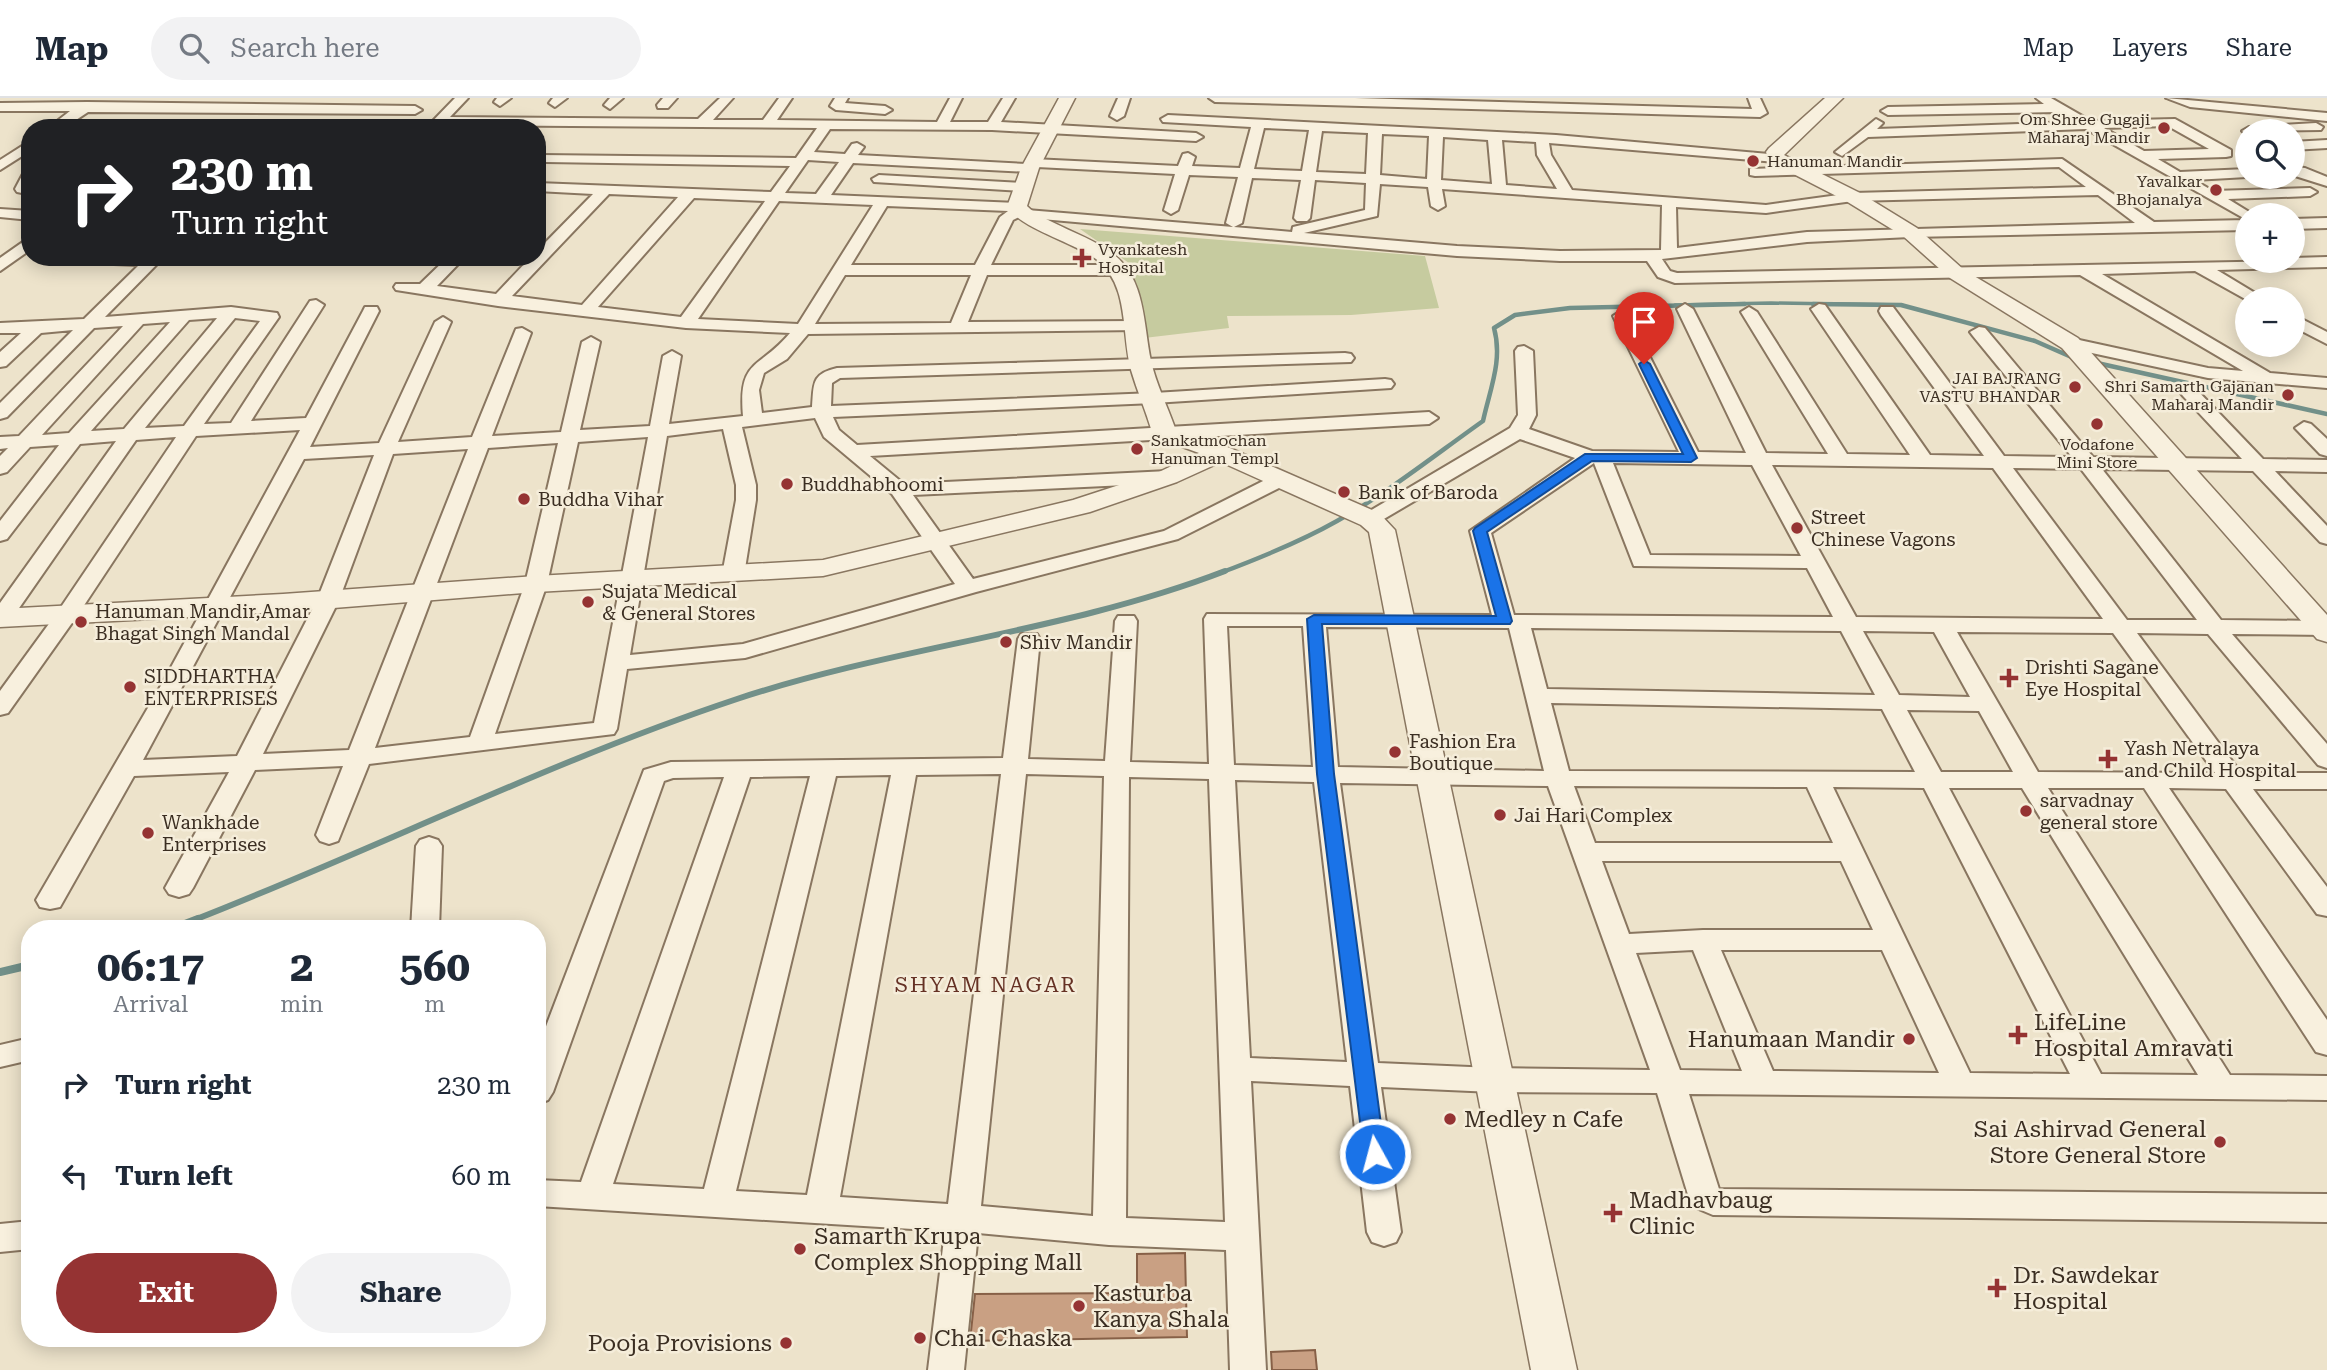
<!DOCTYPE html>
<html lang="en">
<head>
<meta charset="utf-8">
<style>
	:root { --surface:#fff; --page:#f2f2f3; --text:#1f2937; --muted:#747a83; --line:#e0e1e3; --accent:#953333 }
	body { margin:0; font-family:"Roboto Serif",serif; background:var(--page); color:var(--text); height:100vh; display:flex; flex-direction:column; font-size:26px; white-space:nowrap }
	* { box-sizing:border-box; margin:0 }
	p { font-size:23px; color:var(--muted) }
	.icon { flex:none; width:38px; height:38px; fill:none; stroke:currentColor; stroke-width:2; stroke-linecap:round; stroke-linejoin:round }
	.map { position:relative; flex:1; overflow:hidden }
	.panel { position:absolute; left:21px; top:822px; width:525px; height:427px; display:flex; flex-direction:column; background:var(--surface); border-radius:28px; box-shadow:0 4px 18px #0003 }
	.panel>* { flex:none }
	.hud { position:absolute; left:21px; top:21px; width:525px; height:147px; border-radius:28px; box-shadow:0 4px 18px #0003; background:#202124; color:#fff; overflow:hidden }
	.controls { position:absolute; left:2235px; top:21px; display:grid; gap:14px }
	.controls a { display:grid; place-items:center; width:70px; height:70px; border-radius:50%; background:var(--surface); box-shadow:0 4px 18px #0003; font-size:35px }
	.pin { position:absolute; display:grid; place-items:center; width:60px; height:60px; color:#fff; margin:-72px -30px; border-radius:50% 50% 50% 0; rotate:-45deg; box-shadow:0 0 7px #0007 }
	.pin .icon { rotate:45deg }
	.me { position:absolute; width:77px; margin:-38px; rotate:353deg; stroke-linejoin:round; filter:drop-shadow(0 0 5px #0008) }
	.turn { display:flex; align-items:center; gap:24px; height:147px; padding:0 35px; font-size:32px }
	.turn .icon { width:91px; height:91px; stroke-width:2.5 }
	.turn b { display:block; font-size:49px; line-height:60px }
	.eta { display:flex; justify-content:space-evenly; align-items:center; height:119px; text-align:center }
	.eta b { font-size:42px; font-weight:700; line-height:49px }
	.action { display:flex; gap:14px; margin-top:auto; padding:14px 35px }
	.action a { flex:1; height:80px; border-radius:42px; background:var(--accent); color:#fff; font-size:28px; font-weight:700; line-height:80px; text-align:center }
	.action a+a { background:var(--page); color:var(--text) }
	ul { padding:0; list-style:none }
	li { display:flex; align-items:center; gap:21px; height:91px; padding:0 35px }
	li div { flex:1 }
	li b { display:block; font-size:26px }
	li em { font-style:normal }
	header { display:flex; align-items:center; gap:42px; box-sizing:border-box; height:98px; padding:0 35px; background:var(--surface); border-bottom:2px solid var(--line) }
	header strong { font-size:33px }
	nav { display:flex; gap:38px; margin-inline-start:auto; font-size:24px }
	.search { width:490px; height:63px; background:var(--page); display:flex; align-items:center; gap:18px; box-sizing:border-box; padding:0 24px; border-radius:38px; color:var(--muted); font-size:26px }
	.map>svg:first-child { display:block }
</style>
</head>
<body>
<header>
<strong>Map</strong>
<div class="search"><svg class="icon" aria-label="search" viewBox="0 0 24 24"><circle cx="10" cy="10" r="6"/><path d="M15 15l6 6"/></svg>Search here</div>
<nav><a>Map</a><a>Layers</a><a>Share</a></nav>
</header>
<div class="map">
<svg width="2327" height="1272" viewBox="0 0 2327 1272">
	<rect width="100%" height="100%" fill="#ede3cb"/>
	<!-- green -->
	<polygon fill="#c6cb9f" points="1080,131 1425,158 1439,210 1351,217 1227,218 1229,230 1144,240 1129,165"/>
	<g fill="none" stroke-linecap="round" stroke-linejoin="round">
		<!-- stream-far3 -->
		<polyline stroke="#729089" stroke-width="3.5" points="1675,207 1771,205 1902,207"/>
		<!-- stream-far2 -->
		<g stroke="#729089" stroke-width="4.5">
			<polyline points="1813,206 1901,207 2035,243 2076,261"/>
			<polyline points="2097,265 2327,316"/>
			<path d="M1220,475C1260,460 1300,444 1337,423C1389,394 1435,357 1483,323C1490,291 1503,262 1494,230L1515,217L1570,210L1745,206"/>
		</g>
		<!-- stream-far1 -->
		<path stroke="#729089" stroke-width="6" d="M194,822C376,751 551,663 737,601C897,548 1067,534 1225,473"/>
		<!-- stream -->
		<g stroke="#729089" stroke-width="8">
			<polyline points="172,831 198,821"/>
			<polyline points="0,874 30,867"/>
		</g>
	</g>
	<!-- building -->
	<g fill="#c9a083" stroke="#876047" stroke-width="2">
		<polygon points="1185,1155 1187,1239 970,1243 975,1196 1137,1195 1137,1156"/>
		<polygon points="1315,1252 1317,1272 1272,1272 1271,1254"/>
	</g>
	<g fill="none" stroke-linecap="round" stroke-linejoin="round">
		<defs>
			<g id="minor">
				<path d="M455,0H468L450,19L698,21L720,0H733L713,22H763L779,0H792L777,22L937,24L950,0H962L950,24H988L1003,0H1015L1001,24L1196,35L1203,39L1196,43L992,32L830,31L814,54L845,56L852,46L857,45L864,49L858,57L1026,66L1033,61L1178,68L1183,56L1188,55L1195,59L1192,68L1240,70L1251,29L1163,24L1161,21L1168,17L1556,37L1781,57V63L1776,64L1549,45L1551,57L1572,92L1766,107L1853,95L2086,89L2059,69L1755,78L1750,77V71L2062,61L2154,124L2247,122L2086,31L1868,39L1842,58L1835,54L1876,21L1883,25L1877,31L2073,24L2057,14L1888,17L1881,13L1888,9L2044,6L2036,0H2051L2091,23L2175,21L2231,52V58L2226,59L2158,61L2180,74L2247,71V79L2194,82L2213,93L2310,90L2317,94L2310,98L2228,101L2254,117H2247V132L1910,139L1807,144L1662,161L1670,173L1677,175L2292,163V160L2327,159V169L2217,172L2265,201L2247,202L2195,173L2102,176L2270,275L2327,280V290L2208,280L2064,249L2061,245L2070,240L2208,270L2243,273L2080,177L1675,185L1658,179L1647,163H1560L1457,158L1019,119L1013,122L991,167H1118L1126,172L1118,177H987L968,224L1134,223L1140,224L1142,228L1140,232L808,236L787,261L764,275L759,292L762,315L812,309C814,286 811,276 837,270L1345,255L1351,256L1354,260L1351,264L840,280L832,285L831,308L1154,295L1385,281L1391,282L1394,286L1391,290L1154,305L833,319L839,332L857,347L1429,314L1438,320L1429,326L870,358L904,386L1168,373L1175,375L1178,379L1175,383L1168,385L913,397L973,481L1164,433L1275,377H1289L1292,381L1289,385L1178,441L976,494L745,560L627,571L617,631L614,636L369,666L338,743L329,746L320,743L316,737L343,668L255,672L193,790L189,796L179,799L169,796L165,790L229,674L134,678L60,809L50,811L40,809L36,802L163,584L300,332L196,338L79,515L8,615L0,617V593L59,512L176,339L136,342L8,526L0,528V505L116,343L80,346L7,441L0,443V423L59,347L30,349L7,374L0,376V358L8,350L0,351V339L19,338L123,228L94,230L7,319L0,321V305L73,232L41,235L6,268L0,269V254L21,235H0V225L84,221L139,167L63,164L55,159H164L105,219L231,209L277,215L279,219L204,326L231,325L310,203L316,202L324,207L251,323L306,320L363,213L365,209H377L379,213L310,349L379,345L435,224L443,219L451,224L398,344L472,339L516,231L522,230L531,235L492,338L561,334L582,244L591,239L600,244L580,332L650,328L663,258L672,253L681,258L669,326L743,318C738,260 759,272 790,235L686,230L498,208L396,192L394,189L396,186H420L448,159H465L437,188L496,196L531,159H537V153L593,96L537,93V85L771,94L790,68L546,64L539,60L541,57L796,60L817,30L442,27L439,30H426ZM2168,28L2209,51L2144,53L2104,30ZM1264,30L1309,32L1302,73L1254,71ZM1322,33L1368,35L1366,76L1316,74ZM1382,36L1429,38L1427,81L1380,77ZM1443,39L1488,42L1492,86L1441,82ZM1502,42L1536,44L1537,57L1557,91L1506,87ZM808,62L839,64L816,96L785,95ZM853,65L1030,74L1037,69L1175,76L1164,112L1171,116L1178,112L1189,77L1238,79L1226,125L1233,129L1027,112L1022,106L1017,105L831,97ZM1252,80L1301,82L1294,120L1297,123H1307L1310,120L1315,82L1366,85L1365,112L1293,129L1292,134L1234,129L1242,125ZM1380,86L1428,89L1431,108L1438,112L1445,108L1442,91L1662,107L1661,152L1560,153L1457,148L1304,135L1377,118ZM609,96L678,99L582,207L512,198ZM2098,97L2135,125L1807,134L1677,150L1676,109L1766,115L1853,103ZM694,100L765,103L681,219L598,209ZM779,103L873,107L798,226L698,221ZM887,108L1008,113L1000,119L975,167H851ZM845,177H971L951,225L815,226ZM217,220L124,331L91,333L189,222ZM235,220L260,223L184,328L145,330ZM170,224L69,335L42,337L143,226ZM815,320L824,339L892,396L955,486L743,546L630,557L667,338L723,331L736,387V402L722,477L725,482H741L744,477L756,402V387L742,329ZM648,339L594,625L495,636L547,486L578,344ZM558,345L525,486L470,639L375,650L488,350ZM468,351L349,652L263,656L339,502L393,356ZM374,357L317,502L237,658L143,662L304,361Z"/>
				<polygon points="497,0 511,0 500,8 494,4"/>
				<polygon points="553,0 567,0 555,9 549,5"/>
				<polygon points="610,0 623,0 610,11 604,7"/>
				<polygon points="663,0 677,0 668,10 658,10 657,7"/>
				<polygon points="835,0 848,0 845,5 885,8 892,12 885,16 836,12 830,8"/>
				<polygon points="1118,0 1130,0 1124,18 1117,22 1110,18"/>
				<polygon points="1209,0 1355,0 1752,11 1748,0 1760,0 1767,15 1760,19 1215,4"/>
				<polygon points="2166,0 2327,15 2327,23 2190,9"/>
				<polygon points="87,4 415,8 422,12 415,16 88,14 64,30 48,30 70,13 0,13 0,5"/>
				<polygon points="2316,25 2323,29 2321,32 2247,33 2247,37 2242,33 2249,29"/>
				<polygon points="2327,42 2327,50 2292,52 2292,44"/>
				<polygon points="30,43 30,53 0,72 0,62"/>
				<polygon points="2292,69 2305,70 2327,79 2327,88 2292,77"/>
				<polygon points="30,71 29,91 22,95 17,94 15,91 25,72"/>
				<polygon points="879,77 1024,85 1031,89 1024,93 874,84 872,81"/>
				<polygon points="0,111 30,113 30,122 0,119"/>
				<polygon points="2327,120 2327,130 2292,131 2292,121"/>
				<polygon points="30,139 30,152 0,173 0,160"/>
				<path d="M1685,206L1693,211L1766,355L1828,356L1741,214L1749,209L1757,214L1847,356L1910,357L1811,211L1819,206L1825,207L1930,357L1984,358L1881,217L1879,213L1881,209H1893L2004,358L2072,359L1973,238L1970,234L1979,229L1985,230L2093,359L2242,361L2183,298L2180,294L2183,290H2195L2263,361L2327,362V374L2275,373L2327,428V446L2320,444L2253,373L2102,371L2221,522L2327,523V537L2232,536L2327,646V670L2318,667L2208,536L2137,535L2241,675H2327V691H2253L2327,789V818L2317,816L2226,691L2169,690L2327,922V957L2316,954L2144,690H2048L2230,977L2327,978V1002L1689,996L1719,1091L2327,1096V1124L1713,1117L1694,1109L1689,1100L1657,995L1493,994L1381,989L1401,1134L1396,1144L1384,1148L1372,1144L1367,1134L1350,988L1251,983L1266,1272H1230L1226,1152L1109,1147L978,1135L964,1272H928L945,1133L537,1108V1082L581,1084L724,679L673,680L664,683L553,994L548,1002L537,1006V952L644,672L671,664L1003,660L1018,541L1021,536H1037L1040,541L1028,661L1105,663L1115,523L1118,518H1134L1137,523L1130,664L1209,666L1204,521L1207,516L1492,517L1470,433L1575,360L1520,341L1377,425H1363L1360,421L1363,417L1510,330L1518,317L1515,253L1518,249L1524,248L1533,253L1536,317L1529,331L1592,353L1679,354L1613,218L1621,213L1627,214L1698,354L1746,355L1677,211ZM1594,365L1634,468L1807,470L1833,519L1514,517L1491,435ZM1613,365L1752,367L1801,458L1650,457ZM1772,367L1993,370L2103,521L1856,519ZM2013,370L2081,371L2197,522H2127ZM1227,528H1303L1313,669L1234,667ZM1326,529L1509,530L1544,673L1338,669ZM1531,530L1841,533L1875,597L1547,591ZM1863,533L1934,534L1970,599L1899,597ZM1957,534L2113,535L2215,675L2038,674ZM1551,605L1882,611L1915,674L1569,673ZM1907,612L1979,613L2013,674H1941ZM1001,676L948,1106L840,1099L916,677ZM1026,676L1104,678L1093,1118L981,1108ZM891,677L807,1097L736,1093L836,678ZM810,678L704,1091L613,1086L750,679ZM1129,679L1209,681L1225,1124L1126,1120ZM1235,682L1314,684L1347,964L1250,960ZM1340,685L1548,688L1650,972L1493,970L1378,965ZM1574,688L1807,689L1833,745H1595ZM1833,689L1924,690L2070,976L1970,975ZM1949,690H2022L2198,977L2101,976ZM1602,763H1841L1873,832H1703L1629,836ZM1693,852L1742,973L1680,972L1636,855ZM1721,852H1882L1939,975L1773,973Z"/>
				<polygon points="2292,216 2327,234 2327,246 2292,228"/>
				<polygon points="2304,324 2311,326 2327,341 2327,358 2320,356 2295,330"/>
				<polygon points="429,739 438,742 442,748 439,831 411,831 416,748 420,742"/>
				<polygon points="30,940 30,962 0,969 0,947"/>
				<polygon points="30,1123 30,1151 0,1154 0,1126"/>
			</g>
			<g id="tertiary">
				<path d="M1059,0H1075L1039,70L1027,108C1044,125 1089,137 1112,155C1146,181 1143,225 1151,263C1156,286 1167,307 1175,330L1230,350L1379,415L1395,432L1577,1272H1531L1369,434L1361,427L1221,364L1177,384L1090,414L823,478L536,494L283,514L0,529V511L283,496L536,478L823,462L1073,402L1159,374L1199,355L1155,339L1152,334C1146,313 1137,293 1131,272C1121,235 1130,187 1096,161C1071,143 1024,132 1007,109L1021,70Z"/>
				<polygon points="1825,0 1843,0 1784,57 1860,95 1917,130 1964,172 2078,240 2327,517 2327,544 2317,541 2062,250 1950,180 1903,138 1846,103 1770,64 1766,54 1769,50"/>
			</g>
		</defs>
		<!-- minor casing -->
		<use href="#minor" stroke="#897660" stroke-width="4"/>
		<!-- tertiary casing -->
		<use href="#tertiary" stroke="#897660" stroke-width="3"/>
		<!-- minor -->
		<use href="#minor" fill="#f8f0de" fill-rule="evenodd"/>
		<!-- tertiary -->
		<use href="#tertiary" fill="#f8f0de" fill-rule="evenodd"/>
	</g>
	<!-- route -->
	<polygon fill="#1a73e8" stroke="#114b97" stroke-width="2" points="1644,262 1650,266 1697,360 1691,364 1592,363 1487,434 1512,523 1510,526 1322,526 1334,676 1385,1056 1382,1062 1375,1065 1367,1062 1364,1056 1317,676 1307,521 1314,517 1496,518 1473,433 1475,430 1585,356 1683,356 1639,266"/>
	<!-- markers -->
	<g fill="#953333" stroke="#f5edda" stroke-width="2.5">
		<circle cx="2164" cy="30" r="7"/>
		<circle cx="1753" cy="63" r="7"/>
		<circle cx="2216" cy="92" r="7"/>
		<path d="M1078.5 149.5h7v7h7v7h-7v7h-7v-7h-7v-7h7z"/>
		<circle cx="2075" cy="289" r="7"/>
		<circle cx="2288" cy="297" r="7"/>
		<circle cx="2097" cy="326" r="7"/>
		<circle cx="1137" cy="351" r="7"/>
		<circle cx="787" cy="386" r="7"/>
		<circle cx="1344" cy="394" r="7"/>
		<circle cx="524" cy="401" r="7"/>
		<circle cx="1797" cy="430" r="7"/>
		<circle cx="588" cy="504" r="7"/>
		<circle cx="81" cy="524" r="7"/>
		<circle cx="1006" cy="544" r="7"/>
		<path d="M2005.5 569.5h7v7h7v7h-7v7h-7v-7h-7v-7h7z"/>
		<circle cx="130" cy="589" r="7"/>
		<circle cx="1395" cy="654" r="7"/>
		<path d="M2104.5 650.5h7v7h7v7h-7v7h-7v-7h-7v-7h7z"/>
		<circle cx="2026" cy="713" r="7"/>
		<circle cx="1500" cy="717" r="7"/>
		<circle cx="148" cy="735" r="7"/>
		<path d="M2014.5 926.5h7v7h7v7h-7v7h-7v-7h-7v-7h7z"/>
		<circle cx="1909" cy="941" r="7"/>
		<circle cx="1450" cy="1021" r="7"/>
		<circle cx="2220" cy="1044" r="7"/>
		<path d="M1609.5 1104.5h7v7h7v7h-7v7h-7v-7h-7v-7h7z"/>
		<circle cx="800" cy="1151" r="7"/>
		<path d="M1993.5 1179.5h7v7h7v7h-7v7h-7v-7h-7v-7h7z"/>
		<circle cx="1079" cy="1208" r="7"/>
		<circle cx="920" cy="1240" r="7"/>
		<circle cx="786" cy="1245" r="7"/>
	</g>
	<g text-anchor="middle" dominant-baseline="central" stroke-width="5" stroke-linejoin="round" paint-order="stroke">
		<!-- far-poi labels -->
		<g font-size="16" fill="#3b2e22" stroke="#f5edda" text-anchor="end">
			<text x="2150" y="21">Om Shree Gugaji<tspan x="2150" dy="18">Maharaj Mandir</tspan></text>
			<text x="1767" y="63" text-anchor="start">Hanuman Mandir</text>
			<text x="2202" y="83">Yavalkar<tspan x="2202" dy="18">Bhojanalya</tspan></text>
			<text x="1098" y="151" text-anchor="start">Vyankatesh<tspan x="1098" dy="18">Hospital</tspan></text>
			<text x="2061" y="280">JAI BAJRANG<tspan x="2061" dy="18">VASTU BHANDAR</tspan></text>
			<text x="2274" y="288">Shri Samarth Gajanan<tspan x="2274" dy="18">Maharaj Mandir</tspan></text>
			<text x="1151" y="342" text-anchor="start">Sankatmochan<tspan x="1151" dy="18">Hanuman Templ</tspan></text>
			<text x="2097" y="346" text-anchor="middle">Vodafone<tspan x="2097" dy="18">Mini Store</tspan></text>
		</g>
		<!-- poi labels -->
		<g font-size="19" fill="#3b2e22" stroke="#f5edda" text-anchor="start">
			<text x="801" y="386">Buddhabhoomi</text>
			<text x="1358" y="394">Bank of Baroda</text>
			<text x="538" y="401">Buddha Vihar</text>
			<text x="1811" y="419">Street<tspan x="1811" dy="22">Chinese Vagons</tspan></text>
			<text x="602" y="493">Sujata Medical<tspan x="602" dy="22">&amp; General Stores</tspan></text>
			<text x="95" y="513">Hanuman Mandir,Amar<tspan x="95" dy="22">Bhagat Singh Mandal</tspan></text>
			<text x="1020" y="544">Shiv Mandir</text>
			<text x="2025" y="569">Drishti Sagane<tspan x="2025" dy="22">Eye Hospital</tspan></text>
			<text x="144" y="578">SIDDHARTHA<tspan x="144" dy="22">ENTERPRISES</tspan></text>
			<text x="1409" y="643">Fashion Era<tspan x="1409" dy="22">Boutique</tspan></text>
			<text x="2124" y="650">Yash Netralaya<tspan x="2124" dy="22">and Child Hospital</tspan></text>
			<text x="2040" y="702">sarvadnay<tspan x="2040" dy="22">general store</tspan></text>
			<text x="1514" y="717">Jai Hari Complex</text>
			<text x="162" y="724">Wankhade<tspan x="162" dy="22">Enterprises</tspan></text>
		</g>
		<!-- neighbourhood labels -->
		<g font-size="21" letter-spacing="2" fill="#653124" stroke="#f5edda">
			<text x="986" y="887">SHYAM NAGAR</text>
		</g>
		<!-- near-poi labels -->
		<g font-size="23" fill="#3b2e22" stroke="#f5edda" text-anchor="start">
			<text x="2034" y="924">LifeLine<tspan x="2034" dy="26">Hospital Amravati</tspan></text>
			<text x="1895" y="941" text-anchor="end">Hanumaan Mandir</text>
			<text x="1464" y="1021">Medley n Cafe</text>
			<text x="2206" y="1031" text-anchor="end">Sai Ashirvad General<tspan x="2206" dy="26">Store General Store</tspan></text>
			<text x="1629" y="1102">Madhavbaug<tspan x="1629" dy="26">Clinic</tspan></text>
			<text x="814" y="1138">Samarth Krupa<tspan x="814" dy="26">Complex Shopping Mall</tspan></text>
			<text x="2013" y="1177">Dr. Sawdekar<tspan x="2013" dy="26">Hospital</tspan></text>
			<text x="1093" y="1195">Kasturba<tspan x="1093" dy="26">Kanya Shala</tspan></text>
			<text x="934" y="1240">Chai Chaska</text>
			<text x="772" y="1245" text-anchor="end">Pooja Provisions</text>
		</g>
	</g>
</svg>
<div class="controls">
<a><svg class="icon" aria-label="search" viewBox="0 0 24 24"><circle cx="10" cy="10" r="6"/><path d="M15 15l6 6"/></svg></a>
<a>+</a>
<a>−</a>
</div>
<div class="pin" style="left:1644px;top:266px;background:#d93025"><svg class="icon" aria-label="arrive" viewBox="0 0 24 24"><path d="M6 21V4h12l-3 4 3 4H6"/></svg></div>
<svg class="me" style="left:1375px;top:1056px" viewBox="-20 -20 40 40"><circle r="17" fill="#1a73e8" stroke="#fff" stroke-width="3"/><path d="M0-11L8 9 0 5-8 9z" fill="#fff"/></svg>
<div class="hud">
<div class="turn"><svg class="icon" aria-label="right" viewBox="0 0 24 24"><path d="M7 20v-9h11M14 6l5 5-5 5"/></svg><div><b>230 m</b>Turn right</div></div>
</div>
<section class="panel">
<div class="eta">
<div><b>06:17</b><p>Arrival</p></div>
<div><b>2</b><p>min</p></div>
<div><b>560</b><p>m</p></div>
</div>
<ul>
<li><svg class="icon" aria-label="right" viewBox="0 0 24 24"><path d="M7 20v-9h11M14 6l5 5-5 5"/></svg><div><b>Turn right</b></div><em>230 m</em></li>
<li><svg class="icon" aria-label="left" viewBox="0 0 24 24"><path d="M17 20v-9H6M10 6l-5 5 5 5"/></svg><div><b>Turn left</b></div><em>60 m</em></li>
</ul>
<div class="action"><a>Exit</a><a>Share</a></div>
</section>
</div>
</body>
</html>
